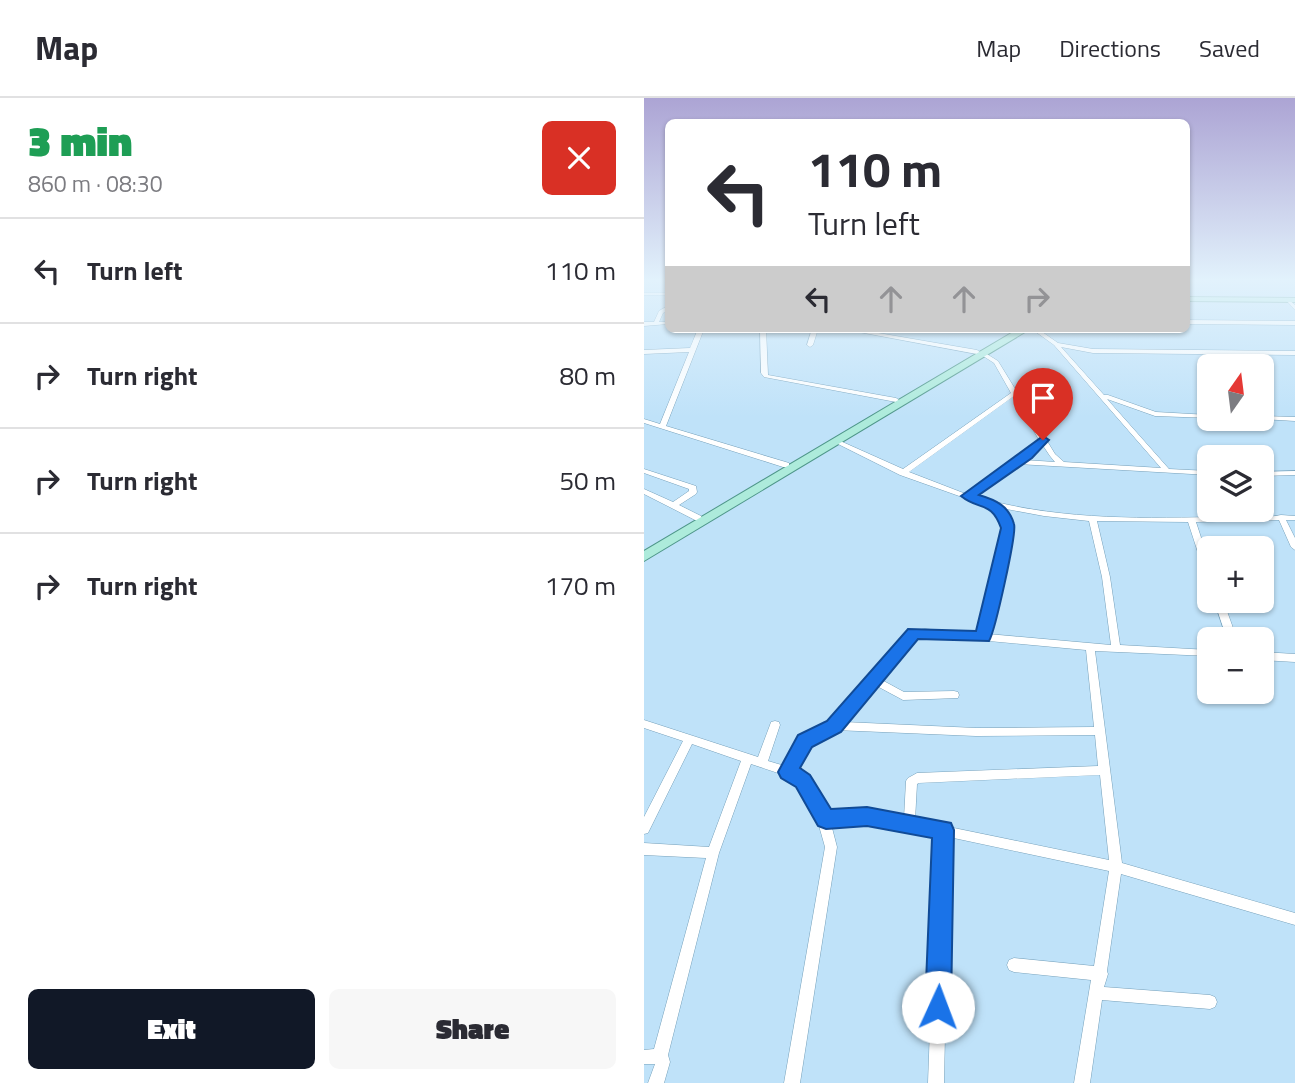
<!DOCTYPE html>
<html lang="en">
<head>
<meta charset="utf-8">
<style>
	:root { --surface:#fff; --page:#f7f7f7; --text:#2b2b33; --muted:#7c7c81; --line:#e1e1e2; --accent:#111827 }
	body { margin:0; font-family:"Titillium Web",sans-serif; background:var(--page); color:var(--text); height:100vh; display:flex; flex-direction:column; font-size:26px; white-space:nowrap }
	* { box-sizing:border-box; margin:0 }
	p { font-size:23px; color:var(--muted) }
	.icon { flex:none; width:38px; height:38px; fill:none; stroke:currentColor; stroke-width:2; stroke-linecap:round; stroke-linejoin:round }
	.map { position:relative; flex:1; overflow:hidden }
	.side { display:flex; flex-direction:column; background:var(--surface); width:644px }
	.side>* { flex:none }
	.hud { position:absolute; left:21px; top:21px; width:525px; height:214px; border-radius:10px; box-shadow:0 2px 5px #0004; background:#fff; color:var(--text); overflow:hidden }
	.needle { width:46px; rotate:14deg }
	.buttons { position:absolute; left:553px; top:256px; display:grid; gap:14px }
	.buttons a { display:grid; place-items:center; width:77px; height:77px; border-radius:10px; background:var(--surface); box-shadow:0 2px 5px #0004; font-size:35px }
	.pin { position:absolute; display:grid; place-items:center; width:60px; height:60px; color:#fff; margin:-72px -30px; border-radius:50% 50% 50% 0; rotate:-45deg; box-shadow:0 0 7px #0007 }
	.pin .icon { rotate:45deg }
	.me { position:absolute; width:77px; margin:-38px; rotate:2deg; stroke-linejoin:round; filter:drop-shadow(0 0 5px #0008) }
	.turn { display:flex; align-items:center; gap:24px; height:147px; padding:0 28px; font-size:32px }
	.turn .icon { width:91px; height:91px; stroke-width:2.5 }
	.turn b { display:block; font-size:49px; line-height:60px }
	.lanes { display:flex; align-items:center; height:66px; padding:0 28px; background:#0003; justify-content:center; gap:35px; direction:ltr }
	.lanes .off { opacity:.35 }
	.round { display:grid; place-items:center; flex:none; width:74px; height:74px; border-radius:10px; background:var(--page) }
	.summary { display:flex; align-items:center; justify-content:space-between; height:119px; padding:0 28px }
	h1 { font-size:42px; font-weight:800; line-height:52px; color:#1e9e55 }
	.action { display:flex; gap:14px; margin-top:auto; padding:14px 28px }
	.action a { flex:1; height:80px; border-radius:10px; background:var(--accent); color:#fff; font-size:28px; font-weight:800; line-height:80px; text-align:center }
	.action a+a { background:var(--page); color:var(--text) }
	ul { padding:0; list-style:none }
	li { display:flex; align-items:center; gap:21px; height:105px; padding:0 28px; border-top:2px solid var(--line) }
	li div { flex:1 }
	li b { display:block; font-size:26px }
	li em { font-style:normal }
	header { display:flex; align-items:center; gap:42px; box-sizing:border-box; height:98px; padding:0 35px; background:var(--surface); border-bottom:2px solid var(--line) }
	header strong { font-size:33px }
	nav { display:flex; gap:38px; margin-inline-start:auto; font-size:24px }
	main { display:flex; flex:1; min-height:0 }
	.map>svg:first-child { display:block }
</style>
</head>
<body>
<header>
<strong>Map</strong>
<nav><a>Map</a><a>Directions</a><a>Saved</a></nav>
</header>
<main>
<section class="side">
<div class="summary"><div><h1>3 min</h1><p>860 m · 08:30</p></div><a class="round" style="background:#d93025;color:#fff"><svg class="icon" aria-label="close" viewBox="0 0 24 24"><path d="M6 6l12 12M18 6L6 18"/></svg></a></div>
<ul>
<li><svg class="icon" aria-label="left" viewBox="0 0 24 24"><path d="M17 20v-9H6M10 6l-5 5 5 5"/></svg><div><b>Turn left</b></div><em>110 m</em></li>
<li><svg class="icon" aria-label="right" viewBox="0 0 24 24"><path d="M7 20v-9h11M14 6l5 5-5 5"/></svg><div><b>Turn right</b></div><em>80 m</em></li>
<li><svg class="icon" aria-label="right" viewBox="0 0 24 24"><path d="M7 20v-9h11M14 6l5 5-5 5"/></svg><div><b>Turn right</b></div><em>50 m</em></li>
<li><svg class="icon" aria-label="right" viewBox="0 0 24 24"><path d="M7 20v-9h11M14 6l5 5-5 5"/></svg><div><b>Turn right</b></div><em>170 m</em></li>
</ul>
<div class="action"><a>Exit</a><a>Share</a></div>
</section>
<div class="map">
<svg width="651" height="985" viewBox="0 0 651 985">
	<rect width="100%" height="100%" fill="#bfe2f9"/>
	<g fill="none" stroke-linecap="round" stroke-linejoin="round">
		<defs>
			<g id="street">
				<rect x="0" y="195" width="24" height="2"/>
				<polygon points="644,201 651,207 651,212 642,202"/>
				<polygon points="24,208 24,212 19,215 15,224 24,224 24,226 0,228 0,224 10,224 15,213"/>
				<polygon points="542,222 651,223 651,227 542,226"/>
				<polygon points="54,231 60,231 22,328 145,365 145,369 139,369 0,325 0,321 16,326 45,254 0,256 0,252 46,250"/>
				<polygon points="116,231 122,231 124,277 252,300 255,302 252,304 120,279 117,275"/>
				<polygon points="168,231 174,231 169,247 166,249 163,247"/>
				<polygon points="199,231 211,231 333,252 336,254 333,256"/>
				<path d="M388,231H394L414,245L449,251L651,253V257L449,255L417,249L460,297H464L512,314L565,317V320H567L511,318L463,301L525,371L565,373V377L374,366L329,398C407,421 487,421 568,419C588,418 618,421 637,417L651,418V422H642L651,440V452L647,449L635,422L552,424L565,464V479L561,476L544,424L453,423L466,479L476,547L565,552V558L451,553L478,765L651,815V827L477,776L463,873L464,876L460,889L566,897L571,899L573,904L571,909L566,911L458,902L446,985H430L447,882L370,874L365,872L363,867L365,862L370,860L450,868L465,773L305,739L300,985H284L293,736L223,724L187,726L193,749L156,985H140L181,749L170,710L156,688L149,680L107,666L75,755L24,957L26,964L20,985H4L11,966H0V952L10,951L62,760L0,757V745L65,749L97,663L48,646L4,735L0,736V719L39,643L0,630V622L114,659L126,627L127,624L131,623L135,624L136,627L124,663L141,668L157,640L186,625L267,533L281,531L335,536L361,430L359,422L347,408L318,399L256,377L190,344V342H194L259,371L367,295L350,265L336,256L335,255L338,253L354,263L411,356L420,364L517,370L410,247ZM370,298L395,342L381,356L322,396L265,374ZM398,346L406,358L411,364L380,362ZM357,410L400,418L445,423L458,479L467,547L344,536L369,430L367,422ZM281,537L442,552L450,629L332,630L200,624L231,587L259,602L314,600L315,597L314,594L310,593L260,594L236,581L273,538ZM191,632L332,638L451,637L454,668L273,675L264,680L262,683L260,720L223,714L184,716C178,700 168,678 151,672L165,646ZM456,677L465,762L271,722L273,686L275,685Z"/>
				<polygon points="618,318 651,319 651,323 616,321 615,320 618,320"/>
				<polygon points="0,371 52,388 53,394 52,396 35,407 57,418 58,420 57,422 51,422 0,396 0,391 29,404 45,393 45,391 0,375"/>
				<polygon points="651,373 651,377 618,378 618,374"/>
				<polygon points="570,502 579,502 593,541 583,541"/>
				<polygon points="618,554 651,556 651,564 618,562"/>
			</g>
			<g id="primary">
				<polygon points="542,199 651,200 651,204 542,203"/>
				<polygon points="374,231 386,231 0,463 0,453"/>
			</g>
		</defs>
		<!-- street casing -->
		<use href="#street" stroke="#75a0ba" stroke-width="1"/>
		<!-- primary casing -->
		<use href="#primary" stroke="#4e9689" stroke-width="2"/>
		<!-- street -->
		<use href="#street" fill="#fff" fill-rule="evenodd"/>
		<!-- primary -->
		<use href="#primary" fill="#adebdb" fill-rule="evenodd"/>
	</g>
	<!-- sky -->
	<linearGradient id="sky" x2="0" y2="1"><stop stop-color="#aca4d4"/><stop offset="0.57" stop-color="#e2f2fc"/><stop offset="1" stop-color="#e2f2fc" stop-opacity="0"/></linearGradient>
	<rect width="651" height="319" fill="url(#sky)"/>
	<!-- route -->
	<path fill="#1a73e8" stroke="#114b97" stroke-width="2" d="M399,338L405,342L388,360L335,397C352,402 365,408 370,426C373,435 351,533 345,543L274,541L197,634L168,649L156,670L166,677L187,711L223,709L307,725L310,732L307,909L303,918L294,922L285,918L281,909L288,740L223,728L182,731L174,728L152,689L137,680L134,674L154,637L183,623L264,531L332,533L357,430C347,402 335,413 317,398Z"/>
</svg>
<div class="buttons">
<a><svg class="needle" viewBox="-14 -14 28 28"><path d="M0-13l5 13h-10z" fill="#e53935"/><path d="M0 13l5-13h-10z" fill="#7c7c81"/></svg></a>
<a><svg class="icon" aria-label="layers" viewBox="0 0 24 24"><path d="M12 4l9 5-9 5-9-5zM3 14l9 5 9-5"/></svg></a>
<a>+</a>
<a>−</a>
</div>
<div class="pin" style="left:399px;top:342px;background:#d93025"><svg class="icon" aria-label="arrive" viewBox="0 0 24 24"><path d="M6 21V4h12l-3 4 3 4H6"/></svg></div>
<svg class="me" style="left:294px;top:909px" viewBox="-20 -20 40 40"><circle r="19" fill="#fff"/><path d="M0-13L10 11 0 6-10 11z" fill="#1a73e8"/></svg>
<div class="hud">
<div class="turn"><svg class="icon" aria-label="left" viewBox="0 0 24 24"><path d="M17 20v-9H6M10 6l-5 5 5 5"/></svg><div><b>110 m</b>Turn left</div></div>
<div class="lanes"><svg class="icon" aria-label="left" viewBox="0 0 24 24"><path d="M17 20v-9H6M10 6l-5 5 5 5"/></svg><svg class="icon off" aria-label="ahead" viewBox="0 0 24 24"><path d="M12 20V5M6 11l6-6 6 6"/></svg><svg class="icon off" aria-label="ahead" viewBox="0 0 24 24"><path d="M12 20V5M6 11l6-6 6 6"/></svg><svg class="icon off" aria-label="right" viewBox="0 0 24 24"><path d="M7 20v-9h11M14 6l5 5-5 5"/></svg></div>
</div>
</div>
</main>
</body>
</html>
